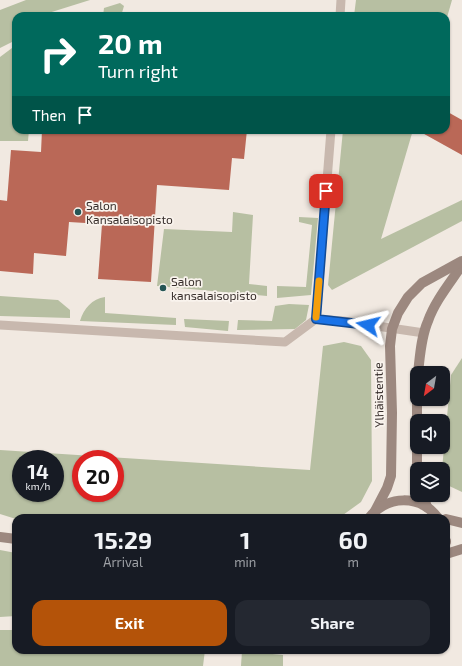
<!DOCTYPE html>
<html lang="en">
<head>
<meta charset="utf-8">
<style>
	:root { --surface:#171b24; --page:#242831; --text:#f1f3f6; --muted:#9ea1a6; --accent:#b45309 }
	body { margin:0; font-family:"Exo 2",sans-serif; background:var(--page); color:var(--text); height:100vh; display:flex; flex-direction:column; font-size:15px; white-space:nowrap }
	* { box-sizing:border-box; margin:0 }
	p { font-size:13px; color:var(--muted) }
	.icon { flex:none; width:22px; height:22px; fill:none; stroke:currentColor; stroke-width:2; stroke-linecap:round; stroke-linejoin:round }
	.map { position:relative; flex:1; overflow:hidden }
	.side { position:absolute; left:12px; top:514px; width:438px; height:140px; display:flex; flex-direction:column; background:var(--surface); border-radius:12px; box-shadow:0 1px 3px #0004 }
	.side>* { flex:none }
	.top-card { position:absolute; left:12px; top:12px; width:438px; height:122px; border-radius:12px; box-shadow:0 1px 3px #0004; background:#00695c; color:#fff; overflow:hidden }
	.needle { width:26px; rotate:211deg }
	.tools { position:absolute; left:410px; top:366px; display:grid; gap:8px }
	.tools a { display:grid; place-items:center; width:40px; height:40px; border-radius:8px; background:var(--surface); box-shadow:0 1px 3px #0004; font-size:20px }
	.speed { position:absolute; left:12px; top:450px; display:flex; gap:8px; font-size:20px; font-weight:700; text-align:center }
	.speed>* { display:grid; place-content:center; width:52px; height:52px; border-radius:50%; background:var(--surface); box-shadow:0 1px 3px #0004; line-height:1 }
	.speed small { font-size:10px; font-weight:400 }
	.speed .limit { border:6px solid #d22; background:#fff; color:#111 }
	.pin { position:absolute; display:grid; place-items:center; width:34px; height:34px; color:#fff; margin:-17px; border-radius:8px; box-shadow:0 2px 6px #0006 }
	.me { position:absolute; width:44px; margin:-22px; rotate:280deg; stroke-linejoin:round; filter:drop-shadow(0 0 3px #0008) }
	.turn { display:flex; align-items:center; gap:14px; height:84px; padding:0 20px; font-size:18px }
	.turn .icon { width:52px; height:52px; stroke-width:2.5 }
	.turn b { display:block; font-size:28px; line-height:34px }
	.then { display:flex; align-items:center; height:38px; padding:0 20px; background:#0003; gap:8px; font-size:15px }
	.eta { display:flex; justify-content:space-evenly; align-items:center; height:68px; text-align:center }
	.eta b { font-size:24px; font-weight:700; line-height:28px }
	.button { display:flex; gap:8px; margin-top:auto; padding:8px 20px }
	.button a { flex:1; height:46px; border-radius:12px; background:var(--accent); color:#fff; font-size:16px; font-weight:700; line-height:46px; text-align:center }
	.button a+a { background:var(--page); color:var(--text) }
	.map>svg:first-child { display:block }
</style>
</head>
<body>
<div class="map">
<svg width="462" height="666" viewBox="0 0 462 666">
	<rect width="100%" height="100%" fill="#f1e9e1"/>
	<!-- green -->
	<g fill="#b7bfa2" fill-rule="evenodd">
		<polygon points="26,0 90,0 39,16 16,16 16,40 0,48 0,10"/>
		<polygon points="356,0 452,0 446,21 446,16 354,16"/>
		<polygon points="120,3 124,6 121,16 103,16 104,8"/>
		<polygon points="16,45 16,130 29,130 28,141 0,141 0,57"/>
		<polygon points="343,130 413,130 381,239 462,200 462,221 332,290 328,285"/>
		<polygon points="233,212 253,215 249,284 267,286 267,296 157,286 164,229 232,232"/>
		<polygon points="299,217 318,218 311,295 277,298 277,286 306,287 312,225 299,222"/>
		<polygon points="0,296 58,300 70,310 70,318 0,316"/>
		<path d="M105,297V313L176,318V325L80,321C84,308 92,299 105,297Z"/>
		<polygon points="289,304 309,305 306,320 295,329 237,330 238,320 272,321 275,306"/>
		<polygon points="184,319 229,321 228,331 185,327"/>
		<path d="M344,342L361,346L371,360L372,481L361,502L343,515L297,518L16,519L0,514V450L310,470L323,346ZM21,459H55V493H21ZM81,459H115V493H81Z"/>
		<polygon points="462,358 462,492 445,484 442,469 451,375"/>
		<polygon points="0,550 16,553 16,616 0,617"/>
		<polygon points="0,630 16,630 16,650 205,650 203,666 0,666"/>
		<polygon points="242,651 283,655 283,666 241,666"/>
	</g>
	<!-- building -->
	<g fill="#ba6857">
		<polygon points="446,111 462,120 462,155 417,130 446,130"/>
		<polygon points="42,130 133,132 134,130 247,130 244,159 232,158 229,190 157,185 151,282 98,279 102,224 69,222 66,256 34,253 33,274 0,271 0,200 7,201 11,150 41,152"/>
	</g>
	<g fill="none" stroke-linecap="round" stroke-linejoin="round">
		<!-- lane -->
		<g stroke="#c8b8ae" stroke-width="9">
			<polyline points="340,16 341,0"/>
			<polyline points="316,319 331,130"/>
			<polyline points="0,325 285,342 316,319 343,321 424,333"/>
		</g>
		<!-- secondary -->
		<g stroke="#9c887f" stroke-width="10">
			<path d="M418,373C420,356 421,337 428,321C435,301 450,283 462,265"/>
			<polyline points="417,386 417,469"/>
			<polyline points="423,495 427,507"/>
			<polyline points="375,511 387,488 391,476 392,413 390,346 392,329 398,313 408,297 422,283 462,261"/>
			<path d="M369,518C387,495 420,494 438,518"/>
			<polyline points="446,519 462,523"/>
			<polyline points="0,537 16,539"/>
			<polyline points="446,541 446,542"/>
			<polyline points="446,554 462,549"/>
		</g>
	</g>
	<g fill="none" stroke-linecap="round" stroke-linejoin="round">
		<defs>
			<polyline id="route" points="326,191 316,319 368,325"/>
		</defs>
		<!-- route casing -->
		<use href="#route" stroke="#114b97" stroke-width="10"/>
		<!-- route -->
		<use href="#route" stroke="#1a73e8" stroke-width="7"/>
		<!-- slow -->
		<polyline stroke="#f59e0b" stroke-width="7" points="316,317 319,281"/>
	</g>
	<!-- markers -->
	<g fill="#255555" stroke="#f9f3ed" stroke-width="1.5">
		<circle cx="78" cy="212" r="4"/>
		<circle cx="163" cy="288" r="4"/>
	</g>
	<g text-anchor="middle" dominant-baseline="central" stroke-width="3.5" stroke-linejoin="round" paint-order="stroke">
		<!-- poi labels -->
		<g font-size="12" fill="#382f2c" stroke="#f9f3ed" text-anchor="start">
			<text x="86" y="205">Salon<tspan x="86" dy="14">Kansalaisopisto</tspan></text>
			<text x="171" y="281">Salon<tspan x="171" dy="14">kansalaisopisto</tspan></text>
		</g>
		<!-- street labels -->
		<g font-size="12" fill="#382f2c" stroke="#f9f3ed">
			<text transform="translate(378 395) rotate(-91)">Ylhäistentie</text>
		</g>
	</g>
</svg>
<div class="tools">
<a><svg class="needle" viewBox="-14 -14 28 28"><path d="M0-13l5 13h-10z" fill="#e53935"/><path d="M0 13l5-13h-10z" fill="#9ea1a6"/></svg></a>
<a><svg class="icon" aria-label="sound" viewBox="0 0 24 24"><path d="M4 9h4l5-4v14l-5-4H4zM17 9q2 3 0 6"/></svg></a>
<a><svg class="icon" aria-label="layers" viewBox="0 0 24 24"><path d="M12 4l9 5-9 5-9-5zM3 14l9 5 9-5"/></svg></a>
</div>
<div class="speed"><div>14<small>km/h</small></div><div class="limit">20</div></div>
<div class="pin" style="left:326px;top:191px;background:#d93025"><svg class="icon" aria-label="arrive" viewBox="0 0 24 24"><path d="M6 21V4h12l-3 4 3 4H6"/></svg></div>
<svg class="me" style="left:368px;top:325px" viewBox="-20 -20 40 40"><path d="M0-17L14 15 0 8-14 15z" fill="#1a73e8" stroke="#fff" stroke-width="4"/></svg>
<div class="top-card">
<div class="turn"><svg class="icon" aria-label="right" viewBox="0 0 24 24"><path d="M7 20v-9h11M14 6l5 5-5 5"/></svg><div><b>20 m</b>Turn right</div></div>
<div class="then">Then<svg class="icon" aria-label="arrive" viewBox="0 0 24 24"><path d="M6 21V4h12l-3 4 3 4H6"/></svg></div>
</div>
<section class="side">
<div class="eta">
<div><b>15:29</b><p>Arrival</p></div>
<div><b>1</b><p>min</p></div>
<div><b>60</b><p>m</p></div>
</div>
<div class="button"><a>Exit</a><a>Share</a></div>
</section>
</div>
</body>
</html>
